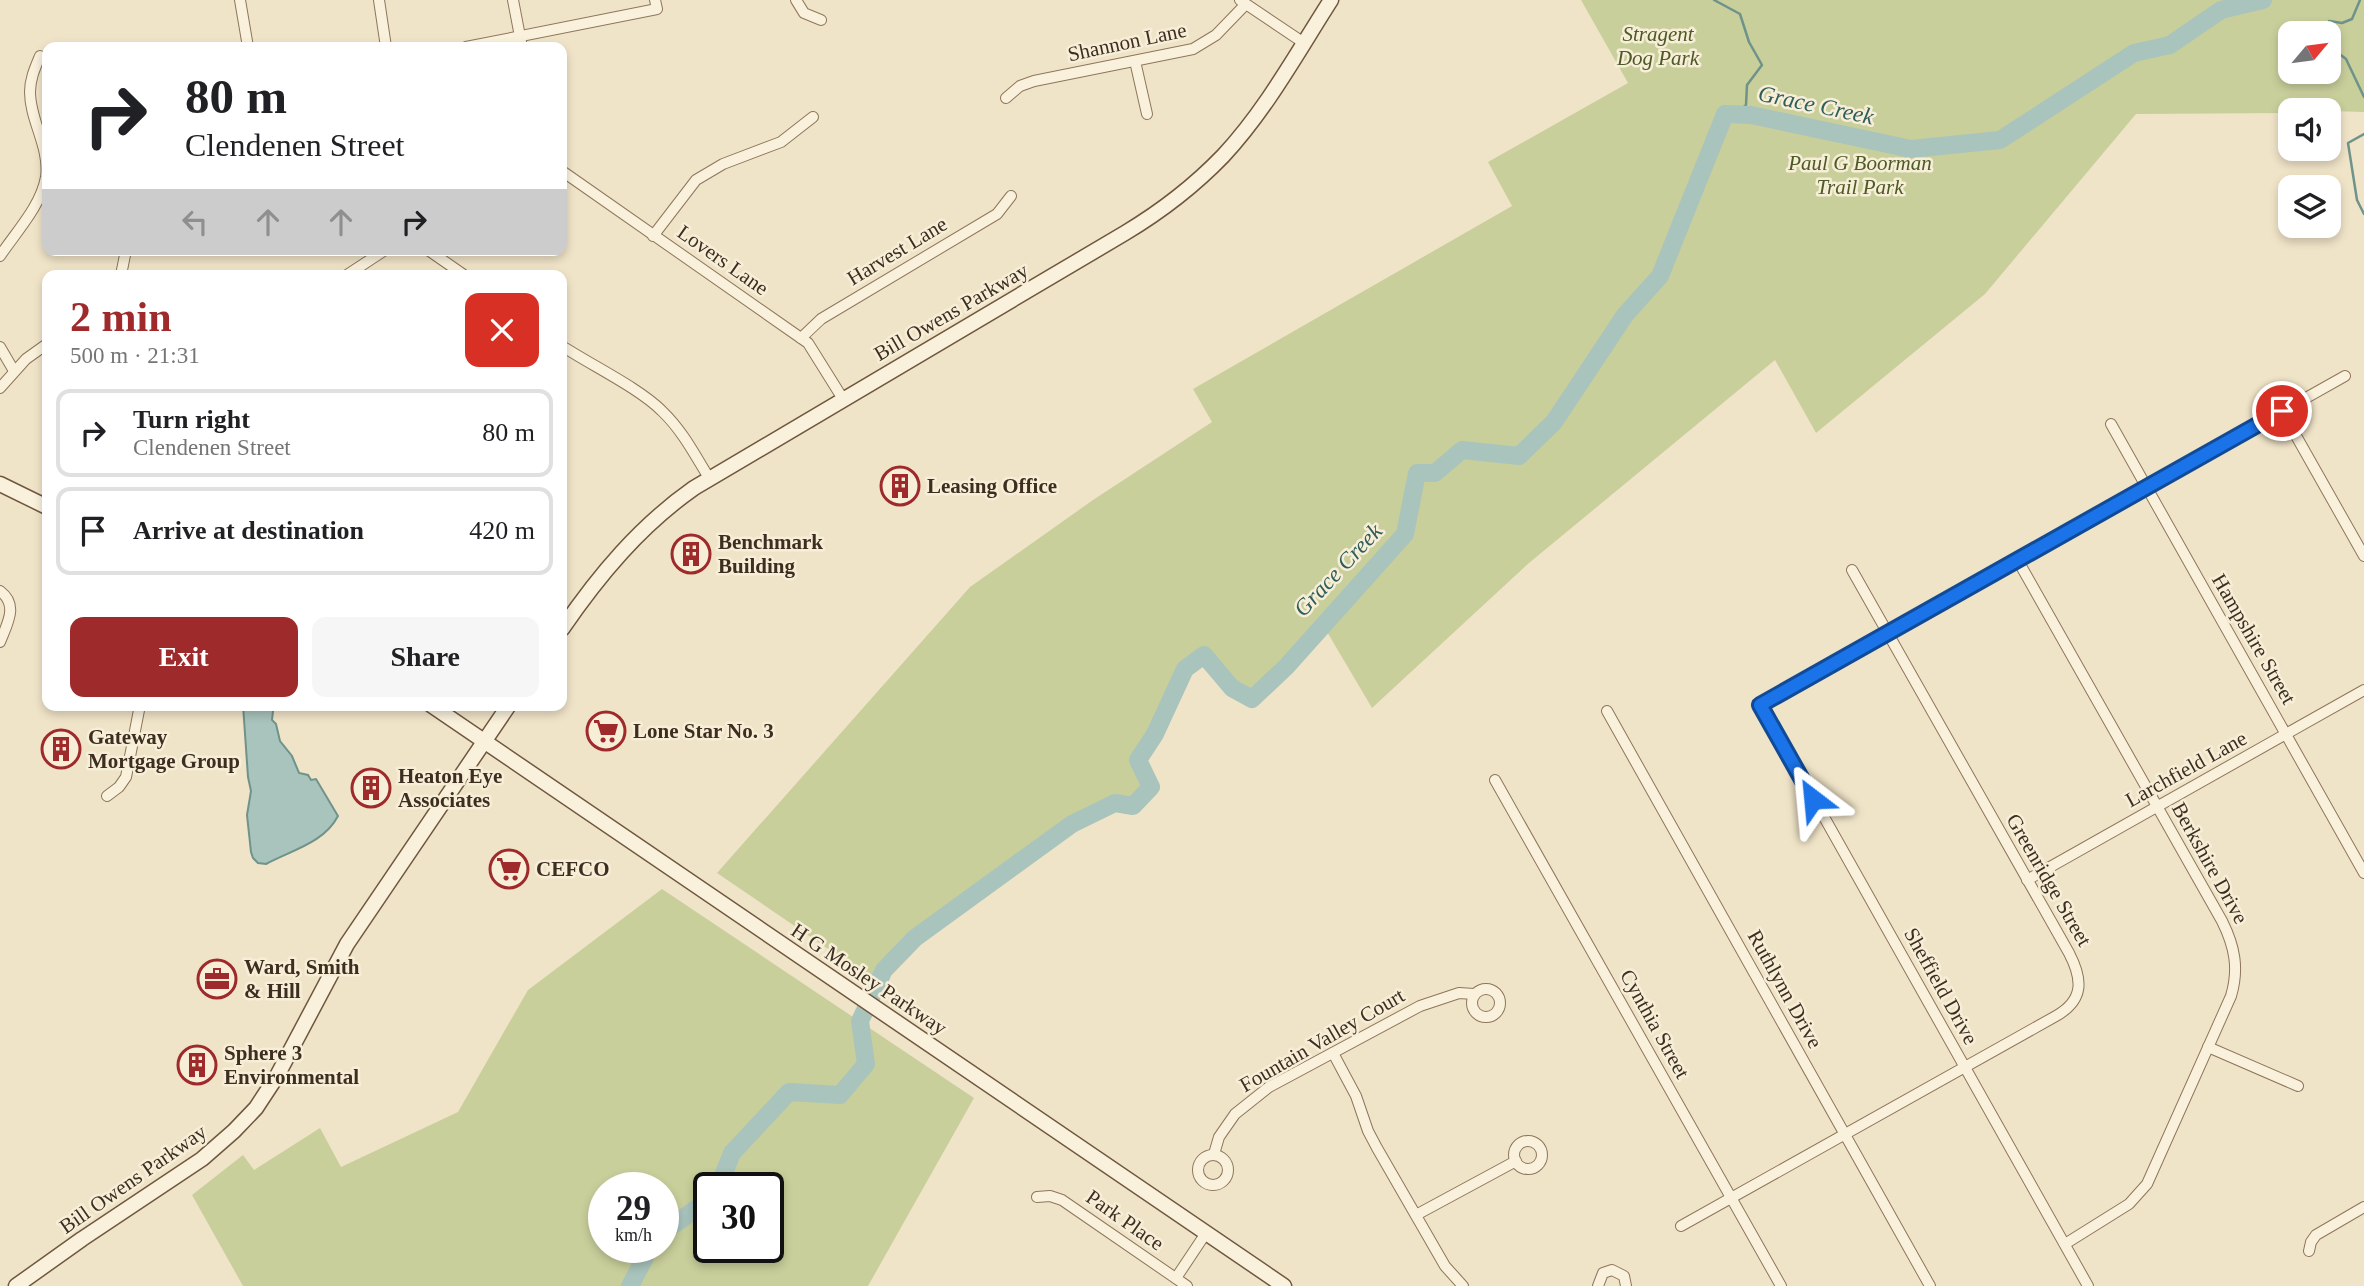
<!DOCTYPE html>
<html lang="en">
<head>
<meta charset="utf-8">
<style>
	:root { --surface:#fff; --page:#f6f6f6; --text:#202124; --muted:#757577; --line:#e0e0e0; --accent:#9e2a2b }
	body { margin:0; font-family:"Times New Roman",serif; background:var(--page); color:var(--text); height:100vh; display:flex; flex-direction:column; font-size:26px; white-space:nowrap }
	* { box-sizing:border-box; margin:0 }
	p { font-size:23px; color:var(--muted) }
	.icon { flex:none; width:38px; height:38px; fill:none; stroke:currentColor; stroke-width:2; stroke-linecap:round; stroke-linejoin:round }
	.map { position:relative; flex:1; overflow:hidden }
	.panel { position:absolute; left:42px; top:270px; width:525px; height:441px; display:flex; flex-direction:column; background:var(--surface); border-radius:14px; box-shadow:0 4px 10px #0003 }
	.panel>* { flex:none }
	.hud { position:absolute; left:42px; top:42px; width:525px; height:214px; border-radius:14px; box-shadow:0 4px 10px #0003; background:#fff; color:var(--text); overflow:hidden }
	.needle { width:46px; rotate:61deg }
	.buttons { position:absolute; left:2278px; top:21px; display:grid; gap:14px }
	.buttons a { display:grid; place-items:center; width:63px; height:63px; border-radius:14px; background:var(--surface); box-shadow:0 4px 10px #0003; font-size:35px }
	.speed { position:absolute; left:588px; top:1172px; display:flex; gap:14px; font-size:35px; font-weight:700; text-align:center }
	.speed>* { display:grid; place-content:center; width:91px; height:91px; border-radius:50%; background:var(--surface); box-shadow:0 4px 10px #0003; line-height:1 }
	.speed small { font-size:18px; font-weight:400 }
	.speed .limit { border:4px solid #111; border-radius:10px; background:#fff; color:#111 }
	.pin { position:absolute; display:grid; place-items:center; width:60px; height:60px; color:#fff; margin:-30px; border:4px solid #fff; border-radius:50%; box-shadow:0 2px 7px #0007 }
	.me { position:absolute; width:77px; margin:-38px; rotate:331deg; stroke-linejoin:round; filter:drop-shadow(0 0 5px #0008) }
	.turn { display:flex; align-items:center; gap:24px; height:147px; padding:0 28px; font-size:32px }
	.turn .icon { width:91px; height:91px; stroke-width:2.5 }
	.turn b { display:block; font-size:49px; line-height:60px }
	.lanes { display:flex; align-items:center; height:66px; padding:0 28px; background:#0003; justify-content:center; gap:35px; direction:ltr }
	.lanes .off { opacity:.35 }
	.round { display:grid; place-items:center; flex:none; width:74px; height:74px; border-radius:14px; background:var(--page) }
	.overview { display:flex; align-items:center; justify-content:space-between; height:119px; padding:0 28px }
	h1 { font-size:42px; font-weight:700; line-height:52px; color:var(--accent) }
	.button { display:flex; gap:14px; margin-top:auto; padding:14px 28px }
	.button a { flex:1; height:80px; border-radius:14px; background:var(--accent); color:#fff; font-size:28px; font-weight:700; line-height:80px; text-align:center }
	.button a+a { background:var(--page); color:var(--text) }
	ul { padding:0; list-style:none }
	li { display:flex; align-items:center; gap:21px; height:88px; margin:0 14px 10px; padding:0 14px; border:4px solid var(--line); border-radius:14px }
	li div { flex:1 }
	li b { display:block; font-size:26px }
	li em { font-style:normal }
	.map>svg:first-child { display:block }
</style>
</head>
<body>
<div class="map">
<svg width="2364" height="1286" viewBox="0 0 2364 1286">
	<rect width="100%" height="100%" fill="#f0e4c8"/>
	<!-- green -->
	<g fill="#c9cf9b" fill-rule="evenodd">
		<path d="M1581,0H2364V112L2291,110V113L2136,114L1985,294L1816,433L1775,360L1529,563L1372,708L1323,625L1286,667L1252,699L1232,688L1204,655L1185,669L1155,734L1138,759L1151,787L1133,806L1115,803L1071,824L915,938L884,970L878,983L717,873L970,587L1093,500L1212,422L1193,389L1512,206L1488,162L1628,83ZM2329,33V72H2291V33Z"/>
		<path d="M662,889L974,1098L868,1286H243L192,1195L243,1155L254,1170L320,1128L341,1167L458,1112L528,990ZM604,1188H663V1248H604ZM709,1188H768V1248H709Z"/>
	</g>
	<!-- water -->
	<path fill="#a9c4bc" stroke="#6f938a" stroke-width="2" d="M243,705H268L273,711L272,720L276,724L280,741L292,756L299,773L308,775L311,780L316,779L338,816C324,843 292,850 266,864L258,863L253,858L251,852L247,815L251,791L248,777Z"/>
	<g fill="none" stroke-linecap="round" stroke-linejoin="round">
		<!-- stream -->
		<g stroke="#6f938a" stroke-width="2.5">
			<polyline points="1714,0 1740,14 1749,42 1762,65 1747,85 1746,105 1736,114"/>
			<polyline points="2326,33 2329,21 2342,23 2352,19 2360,0"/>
			<polyline points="2329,46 2346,59 2364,97"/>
			<polyline points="2364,134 2348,143 2357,200 2364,214"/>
		</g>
		<!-- river -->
		<g stroke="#a9c4bc" stroke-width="18">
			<polyline points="718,1188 732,1153 789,1092 840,1095 866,1064 860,1021 884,970 915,938 1072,824 1115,803 1133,806 1151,787 1138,760 1155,734 1185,669 1204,655 1232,688 1252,699 1286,667 1405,534 1417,473 1435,473 1462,450 1519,456 1554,422 1625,315 1660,276 1725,114 1751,115 1911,149 2000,140 2134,53 2170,45 2221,10 2263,0"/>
			<polyline points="663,1232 709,1200"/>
			<polyline points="630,1286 650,1248"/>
		</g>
		<defs>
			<g id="street">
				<polyline points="240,0 248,47"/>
				<polyline points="379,0 386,47"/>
				<polyline points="513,0 522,47"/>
				<polyline points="796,0 804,13 821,20"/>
				<polyline points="1240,0 1304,43"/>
				<polyline points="466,47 657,9 655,0"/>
				<polyline points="1135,61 1147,114"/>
				<polyline points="1006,98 1020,86 1034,81 1193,49 1216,35 1245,5"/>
				<polyline points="562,171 808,343 843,399"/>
				<polyline points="653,236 696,180 723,164 781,142 813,117"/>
				<polyline points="428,250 464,275"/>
				<path d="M0,256C16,232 41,206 46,177C50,147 30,121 30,92C30,79 35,68 40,56"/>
				<polyline points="121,275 126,250"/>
				<polyline points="347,275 385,250"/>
				<polyline points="801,338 821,319 997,214 1011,196"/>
				<path d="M562,346C591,365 639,388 662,411C682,430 695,455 709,478"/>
				<polyline points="0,347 14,371"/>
				<polyline points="0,388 26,359 47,344"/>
				<polyline points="2282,411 2364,556"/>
				<polyline points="2111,424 2364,873"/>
				<path d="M2017,559L2222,921C2235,947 2239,969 2231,996L2147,1184L2129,1204L2065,1244"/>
				<path d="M0,591C19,605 7,624 0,642"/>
				<polyline points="1607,711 1930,1286"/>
				<polyline points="1495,780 1781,1286"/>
				<polyline points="107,796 119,787 126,777 140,705"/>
				<polyline points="2027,880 2364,690"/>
				<circle cx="1486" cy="1003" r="14"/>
				<polyline points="2208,1047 2298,1086"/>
				<polyline points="1333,1053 1356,1096 1368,1131 1377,1148 1445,1266 1463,1286"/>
				<circle cx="1528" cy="1155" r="14"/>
				<polyline points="1214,1154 1219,1137 1235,1114 1269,1087 1420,1006 1459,993 1474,994"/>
				<circle cx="1213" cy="1170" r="15"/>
				<polyline points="1037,1197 1050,1196 1062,1200 1187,1286"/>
				<polyline points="1416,1215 1516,1161"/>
				<path d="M1681,1226L2056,1016C2084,1000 2083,980 2069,953L1852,570"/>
				<polyline points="2309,1251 2311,1242 2316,1235 2364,1207"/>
				<polyline points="1176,1278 1206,1233"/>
				<polyline points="1598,1286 1603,1273 1612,1270 1624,1276 1626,1286"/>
				<polyline points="2088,1286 1761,705 2345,376"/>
			</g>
			<g id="secondary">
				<polyline points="0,484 47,507"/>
				<path d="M562,629C599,575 640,526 694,488L1125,233C1160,212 1194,186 1223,156C1266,110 1297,53 1331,0"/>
				<polyline points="431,705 1284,1286"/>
				<polyline points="16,1286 82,1239 202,1159 234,1131 256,1108 277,1076 347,944 509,705"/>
			</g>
		</defs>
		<!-- street casing -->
		<use href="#street" stroke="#8d765c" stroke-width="12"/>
		<!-- secondary casing -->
		<use href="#secondary" stroke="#6f573f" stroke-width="17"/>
		<!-- street -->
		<use href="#street" stroke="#faf1dc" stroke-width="10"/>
		<!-- secondary -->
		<use href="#secondary" stroke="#faf1dc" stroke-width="14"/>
	</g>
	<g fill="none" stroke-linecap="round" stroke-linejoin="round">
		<defs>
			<polyline id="route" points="1813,799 1760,705 2282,411"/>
		</defs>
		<!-- route casing -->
		<use href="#route" stroke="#114b97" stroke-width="18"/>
		<!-- route -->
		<use href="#route" stroke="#1a73e8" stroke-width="12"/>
	</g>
	<!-- icons -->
	<defs>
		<symbol id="building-ring" viewBox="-11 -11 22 22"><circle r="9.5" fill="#f7eed8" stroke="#9e2a2b" stroke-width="1.5"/><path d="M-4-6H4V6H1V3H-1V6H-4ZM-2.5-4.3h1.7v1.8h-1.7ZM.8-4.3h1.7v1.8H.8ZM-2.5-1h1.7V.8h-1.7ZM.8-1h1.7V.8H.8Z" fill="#9e2a2b"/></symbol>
		<symbol id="supermarket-ring" viewBox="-11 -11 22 22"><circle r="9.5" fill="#f7eed8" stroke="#9e2a2b" stroke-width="1.5"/><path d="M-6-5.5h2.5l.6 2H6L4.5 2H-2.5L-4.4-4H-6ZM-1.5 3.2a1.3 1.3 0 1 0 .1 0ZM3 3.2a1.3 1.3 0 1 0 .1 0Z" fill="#9e2a2b"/></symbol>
		<symbol id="office-ring" viewBox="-11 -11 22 22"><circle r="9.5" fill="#f7eed8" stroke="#9e2a2b" stroke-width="1.5"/><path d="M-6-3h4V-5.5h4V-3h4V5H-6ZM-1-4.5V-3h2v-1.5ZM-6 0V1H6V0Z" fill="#9e2a2b"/></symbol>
	</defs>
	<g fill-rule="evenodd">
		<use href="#building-ring" x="878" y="464" width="44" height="44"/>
		<use href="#building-ring" x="669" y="532" width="44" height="44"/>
		<use href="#supermarket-ring" x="584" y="709" width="44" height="44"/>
		<use href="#building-ring" x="39" y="727" width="44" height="44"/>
		<use href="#building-ring" x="349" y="766" width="44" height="44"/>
		<use href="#supermarket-ring" x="487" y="847" width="44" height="44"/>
		<use href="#office-ring" x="195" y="957" width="44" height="44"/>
		<use href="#building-ring" x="175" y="1043" width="44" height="44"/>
	</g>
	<g text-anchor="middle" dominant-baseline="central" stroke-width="5" stroke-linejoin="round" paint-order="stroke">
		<!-- park labels -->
		<g font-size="21" font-style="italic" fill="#4d5a26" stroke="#f7eed8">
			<text x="1658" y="34">Stragent<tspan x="1658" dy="24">Dog Park</tspan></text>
			<text x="1860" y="163">Paul G Boorman<tspan x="1860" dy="24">Trail Park</tspan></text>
		</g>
		<!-- street labels -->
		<g font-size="21" fill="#3d2e20" stroke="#f7eed8">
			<text transform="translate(1127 42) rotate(-12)">Shannon Lane</text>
			<text transform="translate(897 251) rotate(-31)">Harvest Lane</text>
			<text transform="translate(723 260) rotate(35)">Lovers Lane</text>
			<text transform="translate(951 312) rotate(-30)">Bill Owens Parkway</text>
			<text transform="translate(2254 639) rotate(60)">Hampshire Street</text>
			<text transform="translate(2186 769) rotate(-29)">Larchfield Lane</text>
			<text transform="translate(2210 863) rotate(61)">Berkshire Drive</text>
			<text transform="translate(2049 880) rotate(60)">Greenridge Street</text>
			<text transform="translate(869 979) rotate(34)">H G Mosley Parkway</text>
			<text transform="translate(1941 986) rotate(61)">Sheffield Drive</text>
			<text transform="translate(1785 989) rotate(61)">Ruthlynn Drive</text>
			<text transform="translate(1655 1024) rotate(61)">Cynthia Street</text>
			<text transform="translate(1322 1040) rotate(-30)">Fountain Valley Court</text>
			<text transform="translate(133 1179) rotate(-35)">Bill Owens Parkway</text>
			<text transform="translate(1125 1220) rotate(35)">Park Place</text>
		</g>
		<!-- poi labels -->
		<g font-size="21" font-weight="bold" fill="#3d2e20" stroke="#f7eed8" text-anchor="start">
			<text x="927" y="486">Leasing Office</text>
			<text x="718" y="542">Benchmark<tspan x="718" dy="24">Building</tspan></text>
			<text x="633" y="731">Lone Star No. 3</text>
			<text x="88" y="737">Gateway<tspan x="88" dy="24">Mortgage Group</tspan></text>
			<text x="398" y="776">Heaton Eye<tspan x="398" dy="24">Associates</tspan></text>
			<text x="536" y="869">CEFCO</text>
			<text x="244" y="967">Ward, Smith<tspan x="244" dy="24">&amp; Hill</tspan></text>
			<text x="224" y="1053">Sphere 3<tspan x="224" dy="24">Environmental</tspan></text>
		</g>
		<!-- water labels -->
		<g font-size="23" font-style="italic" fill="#2f5d5a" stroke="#f7eed8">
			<text transform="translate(1816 105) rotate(12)">Grace Creek</text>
			<text transform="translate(1338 570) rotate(-47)">Grace Creek</text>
		</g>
	</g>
</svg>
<div class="buttons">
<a><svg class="needle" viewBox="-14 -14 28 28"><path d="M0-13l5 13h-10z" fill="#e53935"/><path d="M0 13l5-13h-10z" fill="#757577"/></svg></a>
<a><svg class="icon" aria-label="sound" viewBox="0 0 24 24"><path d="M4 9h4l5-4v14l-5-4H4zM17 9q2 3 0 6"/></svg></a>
<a><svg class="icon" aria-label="layers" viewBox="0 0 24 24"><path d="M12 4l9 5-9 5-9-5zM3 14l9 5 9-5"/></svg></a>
</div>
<div class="speed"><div>29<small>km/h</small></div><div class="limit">30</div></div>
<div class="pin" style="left:2282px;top:411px;background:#d93025"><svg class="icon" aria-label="arrive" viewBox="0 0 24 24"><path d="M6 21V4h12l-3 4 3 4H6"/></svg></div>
<svg class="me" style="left:1813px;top:799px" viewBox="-20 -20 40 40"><path d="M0-17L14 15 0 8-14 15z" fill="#1a73e8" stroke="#fff" stroke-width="4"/></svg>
<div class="hud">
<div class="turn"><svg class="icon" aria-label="right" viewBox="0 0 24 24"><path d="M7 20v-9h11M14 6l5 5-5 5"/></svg><div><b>80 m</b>Clendenen Street</div></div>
<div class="lanes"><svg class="icon off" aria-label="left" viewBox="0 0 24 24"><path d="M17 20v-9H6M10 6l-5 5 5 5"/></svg><svg class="icon off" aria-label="ahead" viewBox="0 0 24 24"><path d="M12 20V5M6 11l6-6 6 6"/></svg><svg class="icon off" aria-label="ahead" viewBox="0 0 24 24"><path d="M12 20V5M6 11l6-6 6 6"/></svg><svg class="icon" aria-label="right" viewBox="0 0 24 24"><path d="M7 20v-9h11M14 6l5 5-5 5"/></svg></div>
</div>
<section class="panel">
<div class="overview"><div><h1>2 min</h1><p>500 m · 21:31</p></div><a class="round" style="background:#d93025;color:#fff"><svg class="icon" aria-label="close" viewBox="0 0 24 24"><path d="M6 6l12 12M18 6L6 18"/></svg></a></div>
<ul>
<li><svg class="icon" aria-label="right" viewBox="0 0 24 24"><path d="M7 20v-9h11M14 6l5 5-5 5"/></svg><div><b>Turn right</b><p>Clendenen Street</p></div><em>80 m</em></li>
<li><svg class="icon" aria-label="arrive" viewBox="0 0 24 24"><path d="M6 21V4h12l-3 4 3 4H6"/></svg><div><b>Arrive at destination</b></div><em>420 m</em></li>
</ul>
<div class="button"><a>Exit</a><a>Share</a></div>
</section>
</div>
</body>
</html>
